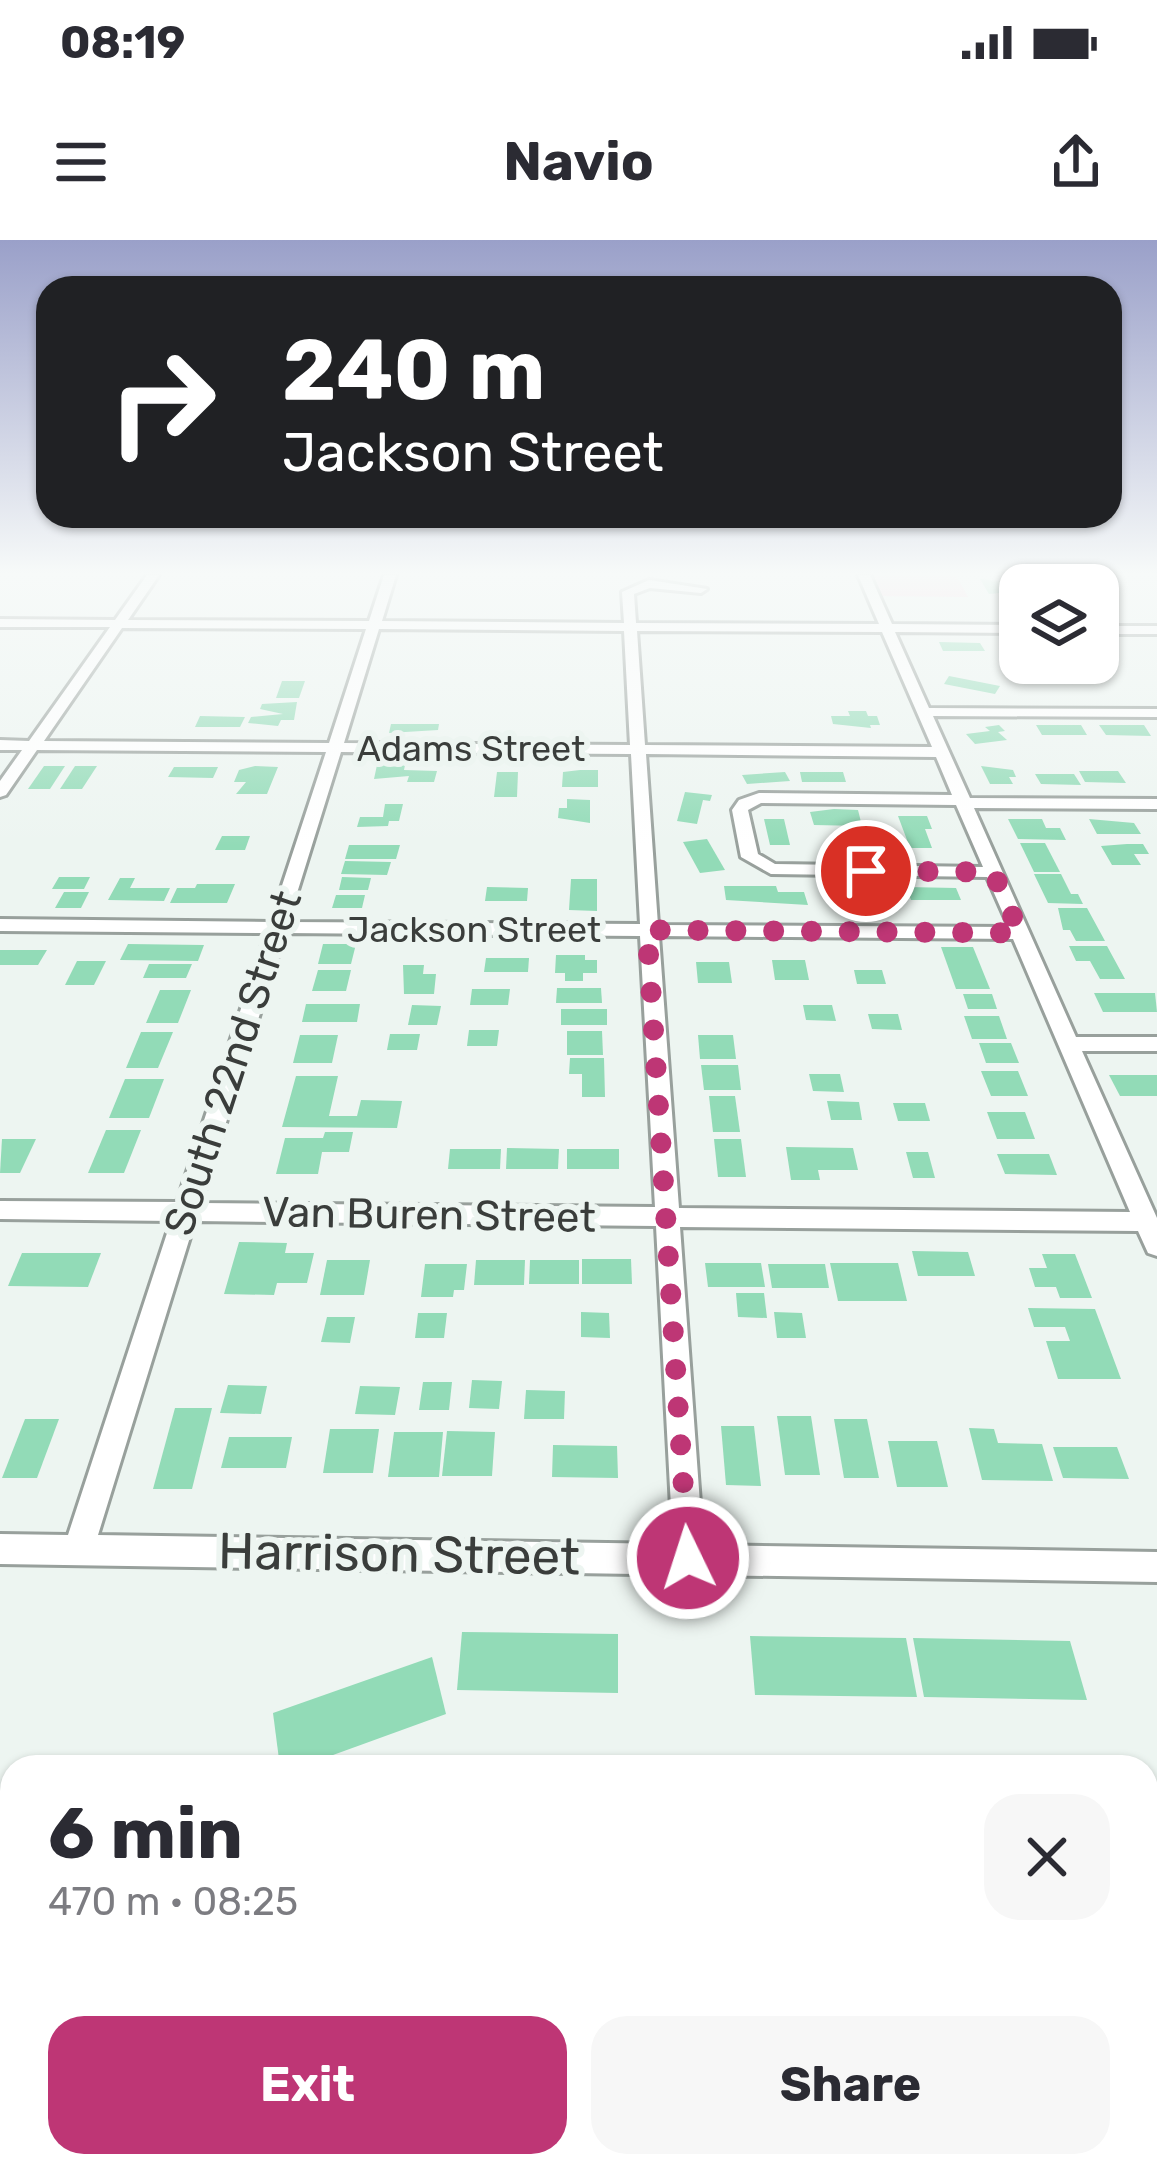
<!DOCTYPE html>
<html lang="en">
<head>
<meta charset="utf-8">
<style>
	:root { --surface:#fff; --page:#f7f7f7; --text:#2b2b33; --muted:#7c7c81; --accent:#be3675 }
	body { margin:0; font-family:Rubik,sans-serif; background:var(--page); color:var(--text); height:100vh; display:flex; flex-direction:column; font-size:45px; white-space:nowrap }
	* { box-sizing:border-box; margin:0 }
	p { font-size:39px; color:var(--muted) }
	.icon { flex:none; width:66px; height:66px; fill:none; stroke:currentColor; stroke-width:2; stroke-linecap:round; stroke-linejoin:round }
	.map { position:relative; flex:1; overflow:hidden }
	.details { position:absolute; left:0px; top:1515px; width:1158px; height:423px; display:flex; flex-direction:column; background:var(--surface); border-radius:36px 36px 0 0; box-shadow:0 3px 9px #0004 }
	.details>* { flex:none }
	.top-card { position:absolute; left:36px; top:36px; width:1086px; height:252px; border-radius:36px; box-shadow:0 3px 9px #0004; background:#202124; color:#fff; overflow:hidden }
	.fabs { position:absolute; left:999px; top:324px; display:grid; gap:24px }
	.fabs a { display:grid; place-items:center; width:120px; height:120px; border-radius:24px; background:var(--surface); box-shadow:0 3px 9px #0004; font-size:60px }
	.pin { position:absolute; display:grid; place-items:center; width:102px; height:102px; color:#fff; margin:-51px; border:6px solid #fff; border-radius:50%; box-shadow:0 3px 12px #0007 }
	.me { position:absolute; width:132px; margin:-66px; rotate:356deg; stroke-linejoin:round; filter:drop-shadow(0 0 9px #0008) }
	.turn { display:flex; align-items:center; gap:42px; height:252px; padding:0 48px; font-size:54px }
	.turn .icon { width:156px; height:156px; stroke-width:2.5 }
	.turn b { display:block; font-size:84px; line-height:102px }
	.round { display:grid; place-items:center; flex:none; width:126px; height:126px; border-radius:36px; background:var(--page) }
	.overview { display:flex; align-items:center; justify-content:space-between; height:204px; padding:0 48px }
	h1 { font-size:72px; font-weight:700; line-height:90px }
	.cta { display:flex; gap:24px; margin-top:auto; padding:24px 48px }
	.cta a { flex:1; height:138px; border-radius:36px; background:var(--accent); color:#fff; font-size:48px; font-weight:700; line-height:138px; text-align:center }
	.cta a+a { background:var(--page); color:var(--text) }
	.status { display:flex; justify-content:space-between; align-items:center; height:84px; padding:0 60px; background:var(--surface); direction:ltr }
	.status svg { height:33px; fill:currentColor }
	header { display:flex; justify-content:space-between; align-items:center; height:156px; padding:0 48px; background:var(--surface); font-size:54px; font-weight:700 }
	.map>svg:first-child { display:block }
</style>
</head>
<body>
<div class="status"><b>08:19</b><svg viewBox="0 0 49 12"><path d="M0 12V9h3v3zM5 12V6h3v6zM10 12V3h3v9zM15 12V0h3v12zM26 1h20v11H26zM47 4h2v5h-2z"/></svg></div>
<header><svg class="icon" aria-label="menu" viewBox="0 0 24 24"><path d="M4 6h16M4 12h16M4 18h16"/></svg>Navio<svg class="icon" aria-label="share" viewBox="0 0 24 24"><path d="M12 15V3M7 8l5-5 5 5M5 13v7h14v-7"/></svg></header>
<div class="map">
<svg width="1157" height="1936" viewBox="0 0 1157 1936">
	<rect width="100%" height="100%" fill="#edf5f1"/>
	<!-- green -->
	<polygon fill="#fccedd" points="864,335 956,335 968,357 873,356"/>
	<!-- building -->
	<g fill="#92dbb7">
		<polygon points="1008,335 1039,335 1046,345 1020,345 1020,351 989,354 980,339 1013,342"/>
		<polygon points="939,402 980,403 985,411 943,411"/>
		<polygon points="949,436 1000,446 995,454 944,444"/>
		<polygon points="282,441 305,441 299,458 276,458"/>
		<polygon points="297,462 294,480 281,480 278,486 248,483 251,477 283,474 260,469 262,464"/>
		<polygon points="848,471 866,471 868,476 877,476 880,485 870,485 871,488 833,484 831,476 850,476"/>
		<polygon points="200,476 245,477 240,487 195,487"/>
		<polygon points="391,484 439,484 438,490 389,493"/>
		<polygon points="999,485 1005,491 998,492 1007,500 975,504 966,494 990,491 985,487"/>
		<polygon points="1036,485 1081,485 1087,495 1042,495"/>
		<polygon points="1099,485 1144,485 1151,496 1106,495"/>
		<polygon points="377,525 405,525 404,530 437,531 434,542 407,542 409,536 374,539"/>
		<polygon points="44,526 65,526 50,549 28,549"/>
		<polygon points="75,526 97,526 82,549 60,549"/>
		<polygon points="255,526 278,527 267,554 236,554 246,542 234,542 239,530"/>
		<polygon points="981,526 1013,530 1016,537 1009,537 1013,544 990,544"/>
		<polygon points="174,527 218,527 213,538 168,537"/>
		<polygon points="580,530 598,530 598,547 562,547 563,532"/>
		<polygon points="1079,531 1118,531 1126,543 1085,542"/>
		<polygon points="497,532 518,532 517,557 494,557"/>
		<polygon points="785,532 790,541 747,544 742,535"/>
		<polygon points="800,532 843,532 846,542 802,542"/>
		<polygon points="1035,534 1074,534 1081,545 1041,544"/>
		<polygon points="685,552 712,555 710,561 703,560 697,584 677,581"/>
		<polygon points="567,559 590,560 590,583 558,578 559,568 567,568"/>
		<polygon points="385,564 403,564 399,581 389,581 388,586 357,587 360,577 383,577"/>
		<polygon points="834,569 858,570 862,586 814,585 810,572"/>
		<polygon points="898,576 927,576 932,589 925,589 932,608 910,608"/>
		<polygon points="764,579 784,579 790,605 770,605"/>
		<polygon points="1008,579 1042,579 1046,588 1060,588 1066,600 1018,599"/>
		<polygon points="1089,579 1134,583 1141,594 1097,594"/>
		<polygon points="222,596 250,596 245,610 215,610"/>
		<polygon points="707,599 725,630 700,633 683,602"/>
		<polygon points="831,602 878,602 882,613 834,613"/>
		<polygon points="1020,603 1045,603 1060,632 1034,632"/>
		<polygon points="1127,604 1143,604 1149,614 1134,614 1141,625 1112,625 1101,606"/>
		<polygon points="349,605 400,605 396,619 345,619"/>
		<polygon points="345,621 391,622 387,635 341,634"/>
		<polygon points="1034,634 1061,634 1071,654 1078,654 1083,664 1048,663"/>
		<polygon points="59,637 90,637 84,649 52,649"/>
		<polygon points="342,637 371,638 368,650 339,650"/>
		<polygon points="120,638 135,638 130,648 170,648 164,661 108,660"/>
		<polygon points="571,639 597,639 597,671 569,670"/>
		<polygon points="197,644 235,644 227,663 170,663 177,648 195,648"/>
		<polygon points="724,646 776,646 778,652 804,652 808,665 726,660"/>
		<polygon points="487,647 528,648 527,661 485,661"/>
		<polygon points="835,647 882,648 887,665 838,660"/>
		<polygon points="906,647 956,648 961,660 911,660"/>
		<polygon points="64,652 89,652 81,668 55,668"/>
		<polygon points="336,655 365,655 362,668 332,668"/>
		<polygon points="1058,668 1087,668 1105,701 1076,701 1070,690 1063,690"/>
		<polygon points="128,704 204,705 198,721 120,720"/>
		<polygon points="323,704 356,704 351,724 318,724"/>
		<polygon points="1069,706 1107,706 1125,739 1100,739 1090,721 1076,721"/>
		<polygon points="941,707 973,707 990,749 956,749"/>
		<polygon points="0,710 47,710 38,725 0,725"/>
		<polygon points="556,715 585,715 585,720 597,720 597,733 583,733 583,741 565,741 565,733 555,733"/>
		<polygon points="486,718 529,718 528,732 484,732"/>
		<polygon points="772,720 805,720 809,740 775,740"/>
		<polygon points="77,721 106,721 94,745 65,745"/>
		<polygon points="696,722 729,722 732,743 698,743"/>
		<polygon points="149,724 192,724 186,738 143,738"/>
		<polygon points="403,725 424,725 423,734 436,734 434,754 404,754"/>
		<polygon points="318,730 351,730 346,751 312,751"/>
		<polygon points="854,730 882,730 886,744 857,744"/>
		<polygon points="557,748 601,748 602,763 556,763"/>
		<polygon points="472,749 510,749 508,765 470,765"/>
		<polygon points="160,750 191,750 178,783 146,783"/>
		<polygon points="1094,753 1155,753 1157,772 1103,772"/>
		<polygon points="963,754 992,754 997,769 968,769"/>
		<polygon points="306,764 360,764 357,782 302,782"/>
		<polygon points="412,765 441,766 437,785 408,785"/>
		<polygon points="803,765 832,765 836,781 806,780"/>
		<rect x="561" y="769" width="46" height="16"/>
		<polygon points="868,774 898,774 902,790 872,789"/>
		<polygon points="964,776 999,776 1007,799 972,799"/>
		<polygon points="469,790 499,790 497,806 467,806"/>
		<polygon points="567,791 602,791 603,815 567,815"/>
		<polygon points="141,792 173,792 158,828 126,828"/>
		<polygon points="390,794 420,794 417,810 387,810"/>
		<polygon points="300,795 338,795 332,823 293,823"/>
		<polygon points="698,795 733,795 736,819 700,819"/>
		<polygon points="979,803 1011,803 1019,823 986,823"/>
		<polygon points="570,818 604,818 605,857 582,857 582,834 569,834"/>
		<polygon points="701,825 738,825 741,850 704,850"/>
		<polygon points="981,831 1018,831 1028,856 991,856"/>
		<polygon points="809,834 840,834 844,852 813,851"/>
		<polygon points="1109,835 1157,835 1157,856 1120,856"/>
		<polygon points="296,836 338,836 329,876 357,876 361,860 402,861 397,888 282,887"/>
		<polygon points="125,839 164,839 149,878 109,878"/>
		<polygon points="709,856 735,856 740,892 713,892"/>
		<polygon points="827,861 859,862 862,880 831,880"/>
		<polygon points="893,863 925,863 930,881 898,881"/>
		<polygon points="987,872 1025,872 1035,899 997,899"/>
		<polygon points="106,890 141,890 124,933 88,933"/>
		<polygon points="325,892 353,892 349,912 322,912 318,934 276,934 285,898 323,898"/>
		<polygon points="2,899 36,899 20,933 0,933"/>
		<polygon points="714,899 741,899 746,937 718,937"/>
		<polygon points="786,907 853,908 858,930 818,930 820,940 791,940"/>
		<polygon points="507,908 559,909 558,929 506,929"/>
		<polygon points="450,909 501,909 500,929 448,929"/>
		<rect x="567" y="909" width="52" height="20"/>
		<polygon points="906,912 928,912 935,938 913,938"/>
		<polygon points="997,914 1049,914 1057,935 1005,934"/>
		<polygon points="239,1002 287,1003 285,1013 314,1013 307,1043 277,1043 274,1055 224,1054"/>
		<polygon points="912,1011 968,1012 975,1036 918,1036"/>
		<polygon points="22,1013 101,1013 88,1047 8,1046"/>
		<polygon points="1042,1014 1075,1014 1092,1058 1060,1058 1056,1047 1035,1047 1029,1028 1047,1028"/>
		<polygon points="582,1019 631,1019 632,1044 582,1044"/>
		<polygon points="327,1020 370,1020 364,1055 320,1055"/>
		<polygon points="476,1020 525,1020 524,1045 474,1045"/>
		<polygon points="530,1020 579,1020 579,1044 529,1044"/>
		<polygon points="705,1023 761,1023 765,1047 708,1047"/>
		<polygon points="830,1023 898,1023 907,1061 838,1061"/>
		<polygon points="425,1024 467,1024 464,1050 454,1050 453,1057 421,1057"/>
		<polygon points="768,1024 825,1024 829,1048 772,1048"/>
		<polygon points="736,1053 764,1053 767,1078 738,1077"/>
		<polygon points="1028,1068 1095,1069 1121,1139 1058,1139 1046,1101 1070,1101 1065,1087 1034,1087"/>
		<polygon points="581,1072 609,1073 610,1098 581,1097"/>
		<polygon points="774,1072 802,1073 806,1098 777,1098"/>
		<polygon points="418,1073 447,1073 444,1098 415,1098"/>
		<polygon points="327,1077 355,1077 350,1103 321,1102"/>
		<polygon points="472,1140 502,1141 499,1169 469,1168"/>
		<polygon points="423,1142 452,1142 449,1170 419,1170"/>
		<polygon points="228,1145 267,1146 261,1174 220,1173"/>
		<polygon points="360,1146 400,1147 395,1175 355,1174"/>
		<polygon points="526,1150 565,1151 564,1179 524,1179"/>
		<polygon points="175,1168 212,1168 192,1249 153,1249"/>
		<polygon points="777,1176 811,1176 820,1235 785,1235"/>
		<polygon points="25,1179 59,1179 37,1238 2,1238"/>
		<polygon points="834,1179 867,1179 879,1238 844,1238"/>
		<polygon points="721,1186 754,1186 761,1246 726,1245"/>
		<polygon points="969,1188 994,1189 998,1203 1042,1204 1053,1241 982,1240"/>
		<polygon points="330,1189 379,1189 373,1233 323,1233"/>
		<polygon points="447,1191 495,1192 492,1236 442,1236"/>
		<polygon points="394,1192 443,1192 439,1237 388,1237"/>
		<polygon points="229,1197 292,1197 286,1228 221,1228"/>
		<polygon points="888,1201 937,1201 948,1247 897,1247"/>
		<polygon points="553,1205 617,1206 618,1238 552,1237"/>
		<polygon points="1053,1207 1117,1207 1129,1239 1063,1238"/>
		<polygon points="462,1392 618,1394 618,1453 457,1450"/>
		<polygon points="750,1396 906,1398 917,1457 755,1455"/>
		<polygon points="913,1398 1070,1401 1087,1460 924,1457"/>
		<polygon points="432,1417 446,1474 300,1527 280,1527 273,1473"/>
		<rect x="1146" y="1576" width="11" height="72"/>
		<polygon points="1146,1842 1157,1842 1157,1908 1146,1871"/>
		<polygon points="315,1926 381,1926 380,1936 313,1936"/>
		<polygon points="599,1926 655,1926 648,1936 606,1936"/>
		<polygon points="1063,1926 1120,1926 1123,1936 1067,1936"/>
	</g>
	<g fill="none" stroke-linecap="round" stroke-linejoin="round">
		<defs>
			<g id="minor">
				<path d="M147,335H159L128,380L369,381L384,335H396L382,381L624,383L622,352L649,340L707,349L701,353L650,348L634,354L636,383L879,384L858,335H870L892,384L1020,385V393L895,392L929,468L1157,469V477L933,476L970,558L1157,559V569L974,568L1076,797H1157V811H1082L1157,978V1016L1148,1013L1138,991L680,987L703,1305L1157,1312V1342L0,1324V1294L68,1295L171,981L0,979V961L177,962L266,693L0,691V679L270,682L326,512L37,510L6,555L0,557V541L22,510H0V500L29,501L110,387H0V379L115,380ZM122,388L366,389L329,503L44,501ZM379,389L624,391L630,505L344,503ZM637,391L882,392L932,507L645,505ZM341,512L631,514L640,684L288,682ZM646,514L936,517L952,555L759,553L739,560L732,570L741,617L771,634L987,637L1009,687L658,685ZM761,563L956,565L983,627L775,624L758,614L748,570ZM285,693L640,696L655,967L201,963ZM659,696L1013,699L1130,972L679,968ZM195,981L656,986L673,1304L98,1295Z"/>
				<rect x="1098" y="386" width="59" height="8"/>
			</g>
		</defs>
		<!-- minor casing -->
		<use href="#minor" stroke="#98a09c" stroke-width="6"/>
		<!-- minor -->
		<use href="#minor" fill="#fff" fill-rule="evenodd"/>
	</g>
	<!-- sky -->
	<linearGradient id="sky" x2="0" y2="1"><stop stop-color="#9aa0c9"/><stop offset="0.55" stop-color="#f7faf9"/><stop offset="1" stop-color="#f7faf9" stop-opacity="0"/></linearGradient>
	<rect width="1157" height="606" fill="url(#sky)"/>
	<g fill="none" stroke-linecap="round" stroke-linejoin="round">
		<!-- route -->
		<polyline stroke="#be3675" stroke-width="21" stroke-dasharray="0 37.8" points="688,1318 647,690 1020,693 993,632 866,631"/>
	</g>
	<g text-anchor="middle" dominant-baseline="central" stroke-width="12" stroke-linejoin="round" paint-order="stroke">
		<!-- far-street labels -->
		<g font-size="36" fill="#3a3d3b" stroke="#edf5f1">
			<text x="471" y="508">Adams Street</text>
			<text x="474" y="689">Jackson Street</text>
		</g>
		<!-- street labels -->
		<g font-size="42" fill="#3a3d3b" stroke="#edf5f1">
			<text transform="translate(233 823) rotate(-72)">South 22nd Street</text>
			<text transform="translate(429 975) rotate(1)">Van Buren Street</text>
		</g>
		<!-- near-street labels -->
		<g font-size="51" fill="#3a3d3b" stroke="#edf5f1">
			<text transform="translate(399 1314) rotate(1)">Harrison Street</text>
		</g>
	</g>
</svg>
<div class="fabs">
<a><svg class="icon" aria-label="layers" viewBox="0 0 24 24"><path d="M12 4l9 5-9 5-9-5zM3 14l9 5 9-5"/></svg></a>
</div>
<div class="pin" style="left:866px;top:631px;background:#d93025"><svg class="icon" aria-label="arrive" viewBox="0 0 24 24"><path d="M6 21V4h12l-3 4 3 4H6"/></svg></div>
<svg class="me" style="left:688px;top:1318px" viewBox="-20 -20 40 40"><circle r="17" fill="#be3675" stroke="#fff" stroke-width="3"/><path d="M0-11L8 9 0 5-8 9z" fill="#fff"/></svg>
<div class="top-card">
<div class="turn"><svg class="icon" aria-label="right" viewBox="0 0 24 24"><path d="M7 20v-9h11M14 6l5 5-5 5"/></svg><div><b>240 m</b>Jackson Street</div></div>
</div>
<section class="details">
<div class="overview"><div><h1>6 min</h1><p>470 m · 08:25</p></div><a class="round"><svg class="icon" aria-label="close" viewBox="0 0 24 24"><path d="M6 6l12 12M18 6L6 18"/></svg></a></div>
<div class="cta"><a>Exit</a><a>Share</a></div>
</section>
</div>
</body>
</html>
